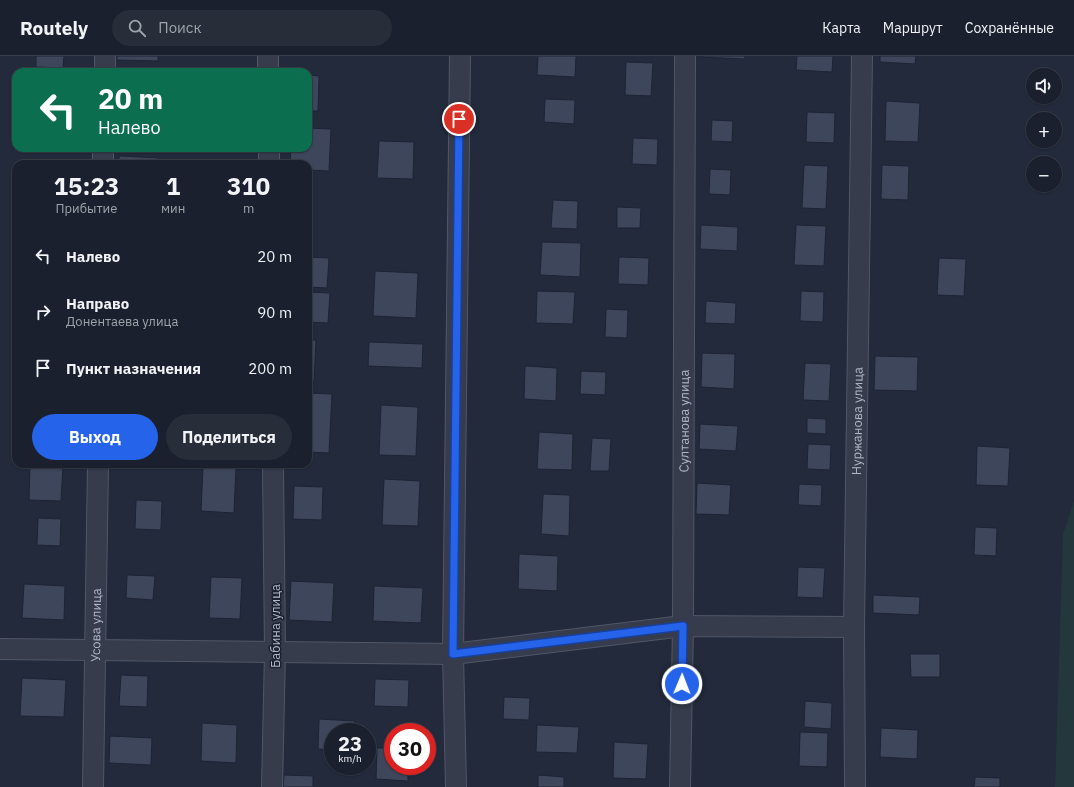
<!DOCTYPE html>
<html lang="ru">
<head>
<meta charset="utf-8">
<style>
	:root { --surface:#1a202d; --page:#272d39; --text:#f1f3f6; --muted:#9fa3aa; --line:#383e49; --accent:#2563eb }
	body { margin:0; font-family:"IBM Plex Sans",sans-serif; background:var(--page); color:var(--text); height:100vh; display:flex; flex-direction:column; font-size:15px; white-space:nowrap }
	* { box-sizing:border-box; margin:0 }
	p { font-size:13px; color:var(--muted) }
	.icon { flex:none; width:22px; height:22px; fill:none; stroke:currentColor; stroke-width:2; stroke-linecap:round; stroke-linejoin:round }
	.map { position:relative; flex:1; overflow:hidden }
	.panel { position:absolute; left:12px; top:104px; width:300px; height:308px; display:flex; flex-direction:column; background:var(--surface); border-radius:12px; box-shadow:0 1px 3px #0004,0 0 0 1px var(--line) }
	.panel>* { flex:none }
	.guide { position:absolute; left:12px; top:12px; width:300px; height:84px; border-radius:12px; box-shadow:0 1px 3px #0004,0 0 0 1px var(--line); background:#0b6e4f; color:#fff; overflow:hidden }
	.buttons { position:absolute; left:1026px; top:12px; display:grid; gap:8px }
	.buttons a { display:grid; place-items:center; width:36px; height:36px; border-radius:50%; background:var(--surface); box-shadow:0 1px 3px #0004,0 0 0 1px var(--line); font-size:20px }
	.speed { position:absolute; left:324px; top:667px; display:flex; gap:8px; font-size:20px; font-weight:700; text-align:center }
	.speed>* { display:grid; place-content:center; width:52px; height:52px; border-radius:50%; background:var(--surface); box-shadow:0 1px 3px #0004,0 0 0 1px var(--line); line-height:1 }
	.speed small { font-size:10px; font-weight:400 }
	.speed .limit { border:6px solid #d22; background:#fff; color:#111 }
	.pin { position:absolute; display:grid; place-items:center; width:34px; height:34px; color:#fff; margin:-17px; border:2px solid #fff; border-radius:50%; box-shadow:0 1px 4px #0007 }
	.me { position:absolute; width:44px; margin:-22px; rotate:1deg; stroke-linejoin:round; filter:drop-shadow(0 0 3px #0008) }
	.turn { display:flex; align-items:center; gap:14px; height:84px; padding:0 20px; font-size:18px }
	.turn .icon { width:52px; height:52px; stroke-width:2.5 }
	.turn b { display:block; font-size:28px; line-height:34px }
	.eta { display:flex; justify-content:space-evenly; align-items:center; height:68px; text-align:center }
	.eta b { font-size:24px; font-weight:800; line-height:28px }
	.primary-button { display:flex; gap:8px; margin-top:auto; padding:8px 20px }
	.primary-button a { flex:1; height:46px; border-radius:24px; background:var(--accent); color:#fff; font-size:16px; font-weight:800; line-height:46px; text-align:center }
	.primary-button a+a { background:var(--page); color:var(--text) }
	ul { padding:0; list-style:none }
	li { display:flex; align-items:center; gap:12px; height:56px; padding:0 20px }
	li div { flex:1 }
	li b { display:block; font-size:15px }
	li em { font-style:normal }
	header { display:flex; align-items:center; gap:24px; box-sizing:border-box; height:56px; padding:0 20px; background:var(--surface); border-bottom:1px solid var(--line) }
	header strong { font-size:19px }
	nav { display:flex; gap:22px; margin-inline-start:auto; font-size:14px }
	.search { width:280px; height:36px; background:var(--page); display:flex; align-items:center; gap:10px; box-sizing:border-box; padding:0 14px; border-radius:22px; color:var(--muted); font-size:15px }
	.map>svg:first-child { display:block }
</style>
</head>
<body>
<header>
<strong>Routely</strong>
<div class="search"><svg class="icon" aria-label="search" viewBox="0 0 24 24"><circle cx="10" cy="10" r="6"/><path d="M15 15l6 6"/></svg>Поиск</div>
<nav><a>Карта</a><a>Маршрут</a><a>Сохранённые</a></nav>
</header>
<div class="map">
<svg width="1074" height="731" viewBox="0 0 1074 731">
	<rect width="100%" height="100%" fill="#222a3c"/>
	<!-- green -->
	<polygon fill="#24373d" points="1074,445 1074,731 1055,731 1063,478"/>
	<!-- building -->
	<g fill="#3e465c" stroke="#1d2333">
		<polygon points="36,0 64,0 63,12 36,11"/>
		<polygon points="117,0 158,0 158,5 117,4"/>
		<polygon points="538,0 576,0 575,21 537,19"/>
		<polygon points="701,0 745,0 745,3 701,1"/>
		<polygon points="797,0 833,0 832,16 796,14"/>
		<polygon points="880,0 916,0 915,8 880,6"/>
		<polygon points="626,6 653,7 651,40 625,39"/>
		<polygon points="308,19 319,20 318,55 308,55"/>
		<polygon points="545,43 575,44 574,68 544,66"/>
		<polygon points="886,45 920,47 918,86 885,85"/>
		<polygon points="807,56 835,57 834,87 806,86"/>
		<polygon points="712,64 733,65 732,86 711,85"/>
		<polygon points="308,72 331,73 329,115 308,114 308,108 290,108 291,92 308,92"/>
		<polygon points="633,82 658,83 657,109 632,108"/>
		<polygon points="379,85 414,86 413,123 377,122"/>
		<polygon points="119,100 158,102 158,108 119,108"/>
		<polygon points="804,109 828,110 826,153 802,152"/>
		<polygon points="882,109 909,110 908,144 881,143"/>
		<polygon points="710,113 731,114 730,139 709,138"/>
		<polygon points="553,144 578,145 577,173 551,172"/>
		<polygon points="617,151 641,152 640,172 617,172"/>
		<polygon points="701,169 738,171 737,195 700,193"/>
		<polygon points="796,169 826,170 824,210 794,209"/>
		<polygon points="542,186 581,187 580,221 540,219"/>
		<polygon points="308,201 329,202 327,232 308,231"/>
		<polygon points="619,201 649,202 648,229 618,228"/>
		<polygon points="939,202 966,203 964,240 937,239"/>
		<polygon points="375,215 418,217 416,262 373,260"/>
		<polygon points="537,235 575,236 573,268 536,267"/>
		<polygon points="801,235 824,236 823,266 800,265"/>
		<polygon points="308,236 330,237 328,267 308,266"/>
		<polygon points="706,245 736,247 735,268 705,267"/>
		<polygon points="606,253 628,254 627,282 605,281"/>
		<polygon points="308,284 316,284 314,326 308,326"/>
		<polygon points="369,286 423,288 422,312 368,310"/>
		<polygon points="702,297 735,298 734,333 701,331"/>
		<polygon points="875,300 918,301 917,335 874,334"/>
		<polygon points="805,307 831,308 829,345 803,344"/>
		<polygon points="525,310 557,312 556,345 524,343"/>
		<polygon points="581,315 606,316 605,339 580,338"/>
		<polygon points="308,337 332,338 329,397 308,396"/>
		<polygon points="381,349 418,351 416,400 379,399"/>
		<polygon points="807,362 826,363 826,378 807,377"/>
		<polygon points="700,368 738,370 736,395 699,393"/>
		<polygon points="539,376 573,378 572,414 537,413"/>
		<polygon points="592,382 611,383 609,415 590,415"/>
		<polygon points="808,388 831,389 830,414 807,413"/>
		<polygon points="977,390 1010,392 1008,430 976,429"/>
		<polygon points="30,408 63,409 61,445 29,444"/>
		<polygon points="125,408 168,408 168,412 125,410"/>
		<polygon points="203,411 236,412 234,457 201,455"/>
		<polygon points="384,423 420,425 418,470 382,469"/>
		<polygon points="697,427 731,429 729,459 696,458"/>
		<polygon points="799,428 822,429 821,450 798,449"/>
		<polygon points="294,430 323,431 322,464 293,463"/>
		<polygon points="543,438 570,439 569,480 541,478"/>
		<polygon points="136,444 162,445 161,474 135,473"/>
		<polygon points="38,462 61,463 60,490 37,489"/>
		<polygon points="975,471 997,472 996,500 974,499"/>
		<polygon points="519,498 558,500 557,535 518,533"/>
		<polygon points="798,511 825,512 823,542 797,541"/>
		<polygon points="127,519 155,520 153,544 126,542"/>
		<polygon points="211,521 242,522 240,563 209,562"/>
		<polygon points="291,525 334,527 332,566 289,564"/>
		<polygon points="24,528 65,530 64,564 22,562"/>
		<polygon points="374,530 423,532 421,567 373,565"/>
		<polygon points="873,539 920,541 919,559 873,557"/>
		<polygon points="910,598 940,598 940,621 911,621"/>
		<polygon points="121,619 148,620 147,651 119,650"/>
		<polygon points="22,622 66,624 64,661 20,660"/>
		<polygon points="375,623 409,624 408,651 374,650"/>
		<polygon points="504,641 530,642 529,664 503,663"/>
		<polygon points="805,645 832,647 831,673 804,671"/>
		<polygon points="319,663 355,665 354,676 333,676 333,694 318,693"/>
		<polygon points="202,667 237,669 236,707 201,705"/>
		<polygon points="537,669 579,671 577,697 536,696"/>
		<polygon points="881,672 918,674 917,703 880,701"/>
		<polygon points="800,676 828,677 827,711 799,710"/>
		<polygon points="110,680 152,682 151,709 109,707"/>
		<polygon points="614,686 648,688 646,723 613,722"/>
		<polygon points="377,692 393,692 393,710 408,710 408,725 376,723"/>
		<polygon points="284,719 313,720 313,731 283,731"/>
		<polygon points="538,719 564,721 564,731 538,731"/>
		<polygon points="975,721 1000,722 1000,731 974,731"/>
	</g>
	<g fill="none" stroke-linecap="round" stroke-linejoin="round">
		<defs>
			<g id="minor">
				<polyline points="268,0 268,16"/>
				<polyline points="105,16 105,0"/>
				<polyline points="269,92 269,108"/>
				<polyline points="103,108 103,92"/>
				<polyline points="0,593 453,598 683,570 854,571"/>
				<path id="s1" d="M93,731L98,408"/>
				<polyline points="272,731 275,596 273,408"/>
				<polyline points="456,731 453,598 460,0"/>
				<path id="s2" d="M680,731L683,570L685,0"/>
				<path id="s3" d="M855,731L854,571L862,0"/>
			</g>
		</defs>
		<!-- minor casing -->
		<use href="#minor" stroke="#515767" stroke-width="22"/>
		<!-- minor -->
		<use href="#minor" stroke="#363c4c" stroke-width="20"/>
	</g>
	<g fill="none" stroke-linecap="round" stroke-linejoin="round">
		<defs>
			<polyline id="route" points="459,63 453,598 683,570 682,628"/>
		</defs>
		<!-- route casing -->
		<use href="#route" stroke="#184099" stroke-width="10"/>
		<!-- route -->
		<use href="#route" stroke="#2563eb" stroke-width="7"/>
	</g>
	<g text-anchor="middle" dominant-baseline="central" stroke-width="3" stroke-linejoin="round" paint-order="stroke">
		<!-- street labels -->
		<g font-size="13" fill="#b1b7c8" stroke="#1b2131">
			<text stroke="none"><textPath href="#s3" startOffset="366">Нуржанова улица</textPath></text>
			<text stroke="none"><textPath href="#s2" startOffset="366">Султанова улица</textPath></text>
			<text stroke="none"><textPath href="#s1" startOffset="162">Усова улица</textPath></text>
			<text transform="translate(275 570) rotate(-90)">Бабина улица</text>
		</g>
	</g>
</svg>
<div class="buttons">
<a><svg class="icon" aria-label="sound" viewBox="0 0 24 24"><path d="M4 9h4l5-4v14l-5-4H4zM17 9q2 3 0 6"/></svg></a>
<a>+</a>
<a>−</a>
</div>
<div class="speed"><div>23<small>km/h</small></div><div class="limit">30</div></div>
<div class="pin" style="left:459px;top:63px;background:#d93025"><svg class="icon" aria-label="arrive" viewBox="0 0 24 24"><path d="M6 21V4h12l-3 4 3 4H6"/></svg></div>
<svg class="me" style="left:682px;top:628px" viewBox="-20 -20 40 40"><circle r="17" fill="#2563eb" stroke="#fff" stroke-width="3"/><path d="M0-11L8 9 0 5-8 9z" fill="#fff"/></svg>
<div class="guide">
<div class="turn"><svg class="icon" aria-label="left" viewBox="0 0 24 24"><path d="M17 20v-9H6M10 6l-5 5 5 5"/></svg><div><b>20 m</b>Налево</div></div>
</div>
<section class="panel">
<div class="eta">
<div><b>15:23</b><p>Прибытие</p></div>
<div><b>1</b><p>мин</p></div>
<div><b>310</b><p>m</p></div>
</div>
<ul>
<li><svg class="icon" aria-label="left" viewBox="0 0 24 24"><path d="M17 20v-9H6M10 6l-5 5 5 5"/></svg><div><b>Налево</b></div><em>20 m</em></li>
<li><svg class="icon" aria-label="right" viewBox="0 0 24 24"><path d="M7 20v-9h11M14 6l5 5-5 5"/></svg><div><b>Направо</b><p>Донентаева улица</p></div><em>90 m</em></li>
<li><svg class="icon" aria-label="arrive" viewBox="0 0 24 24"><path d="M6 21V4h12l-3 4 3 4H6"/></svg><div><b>Пункт назначения</b></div><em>200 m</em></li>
</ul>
<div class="primary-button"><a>Выход</a><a>Поделиться</a></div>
</section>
</div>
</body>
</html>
